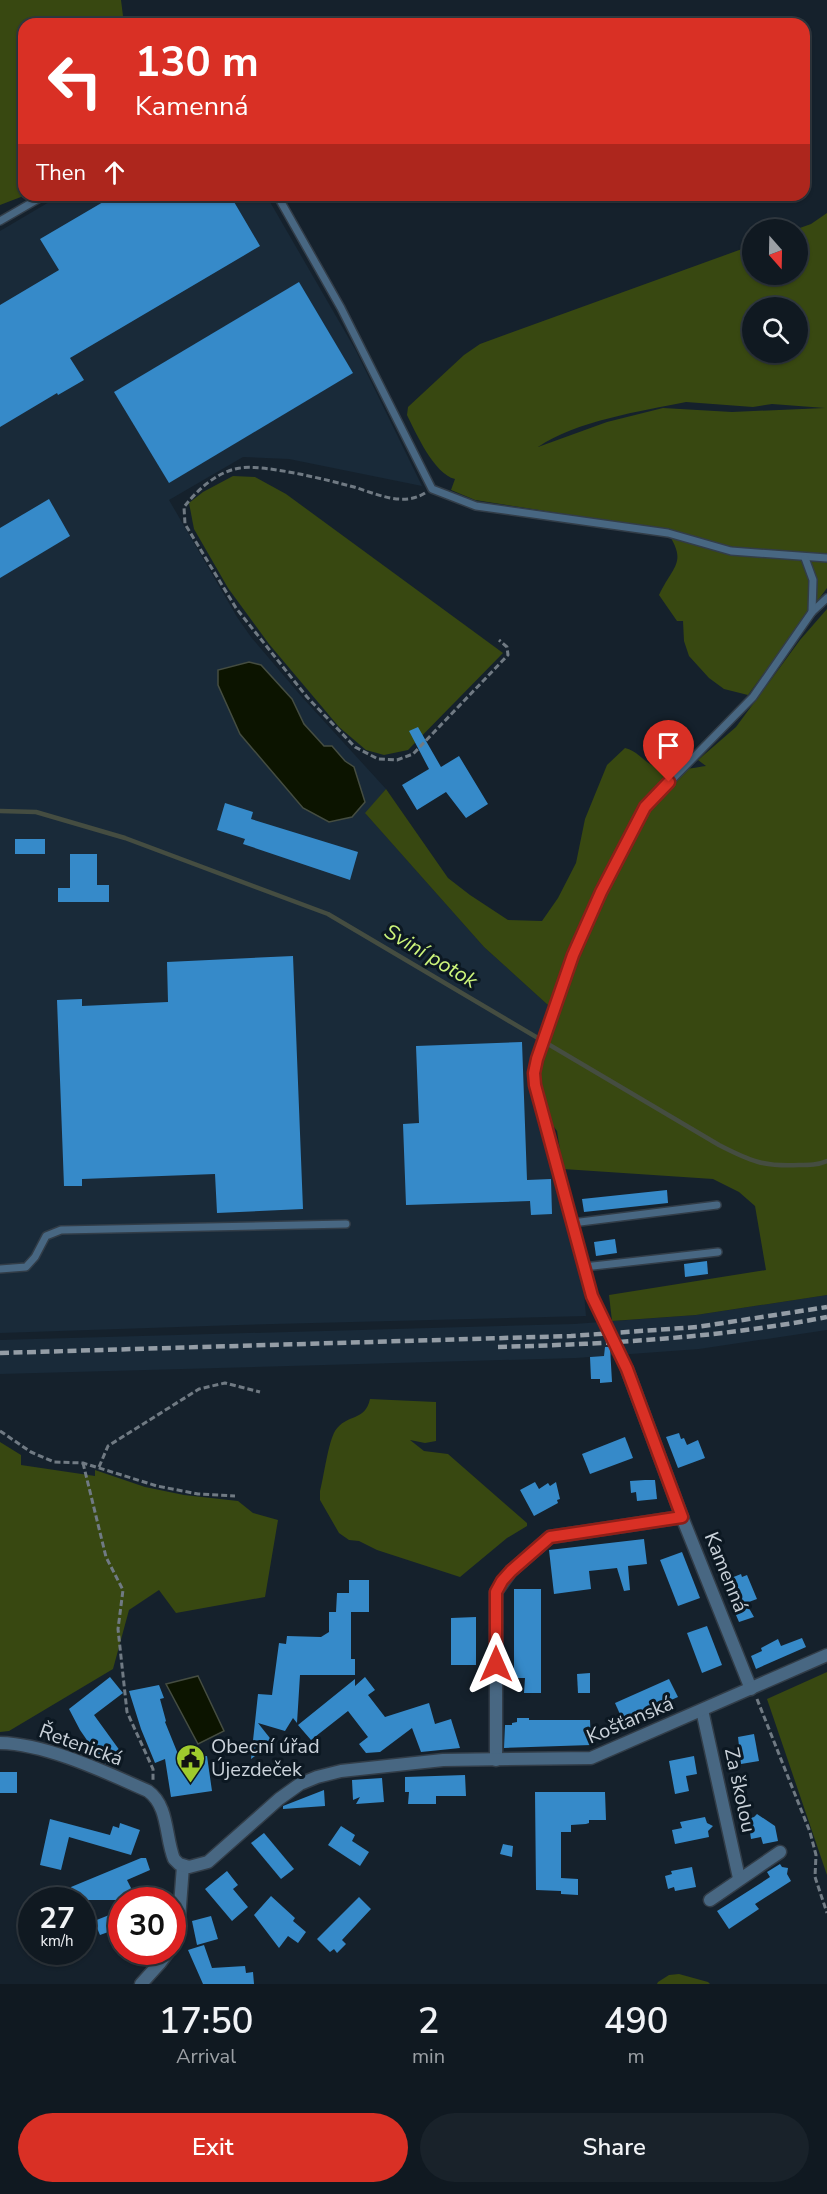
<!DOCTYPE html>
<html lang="en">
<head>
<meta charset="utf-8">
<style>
	:root { --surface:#101921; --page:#19222a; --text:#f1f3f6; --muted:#9ca0a5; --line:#30383f; --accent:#d93025 }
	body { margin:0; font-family:"Nunito Sans",sans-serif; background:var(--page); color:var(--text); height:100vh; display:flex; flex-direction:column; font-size:22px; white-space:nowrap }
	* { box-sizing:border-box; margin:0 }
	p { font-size:20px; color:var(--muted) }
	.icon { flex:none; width:33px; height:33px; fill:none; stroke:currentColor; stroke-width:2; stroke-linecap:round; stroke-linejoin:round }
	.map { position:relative; height:1984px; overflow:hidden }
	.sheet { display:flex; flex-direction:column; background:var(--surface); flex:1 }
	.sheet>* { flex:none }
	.top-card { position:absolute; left:18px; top:18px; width:792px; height:183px; border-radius:18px; box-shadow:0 2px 4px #0004,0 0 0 2px var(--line); background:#d93025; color:#fff; overflow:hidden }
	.needle { width:39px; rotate:160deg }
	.tools { position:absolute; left:742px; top:219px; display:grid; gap:12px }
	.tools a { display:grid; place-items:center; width:66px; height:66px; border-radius:50%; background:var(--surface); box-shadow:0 2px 4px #0004,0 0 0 2px var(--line); font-size:30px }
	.speed { position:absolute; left:18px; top:1887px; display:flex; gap:12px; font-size:30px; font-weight:700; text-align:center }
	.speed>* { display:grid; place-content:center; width:78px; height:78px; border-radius:50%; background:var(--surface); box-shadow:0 2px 4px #0004,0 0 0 2px var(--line); line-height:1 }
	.speed small { font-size:15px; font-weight:400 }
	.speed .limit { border:9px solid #d22; background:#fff; color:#111 }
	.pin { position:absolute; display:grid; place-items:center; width:51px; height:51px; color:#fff; margin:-62px -26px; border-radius:50% 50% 50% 0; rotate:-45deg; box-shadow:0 0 6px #0007 }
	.pin .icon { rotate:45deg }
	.me { position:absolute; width:66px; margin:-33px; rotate:0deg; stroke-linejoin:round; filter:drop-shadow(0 0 4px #0008) }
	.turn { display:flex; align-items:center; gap:21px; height:126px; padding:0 18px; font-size:27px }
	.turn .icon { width:78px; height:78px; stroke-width:2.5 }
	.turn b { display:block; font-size:42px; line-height:51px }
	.then { display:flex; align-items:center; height:57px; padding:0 18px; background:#0003; gap:12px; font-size:22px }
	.eta { display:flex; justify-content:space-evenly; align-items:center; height:102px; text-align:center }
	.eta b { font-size:36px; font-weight:600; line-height:42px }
	.action { display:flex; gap:12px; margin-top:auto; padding:12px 18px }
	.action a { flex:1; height:69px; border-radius:36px; background:var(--accent); color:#fff; font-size:24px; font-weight:600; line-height:69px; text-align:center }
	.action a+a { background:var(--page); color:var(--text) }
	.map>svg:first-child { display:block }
</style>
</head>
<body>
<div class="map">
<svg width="827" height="1984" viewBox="0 0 827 1984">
	<rect width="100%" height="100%" fill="#15212c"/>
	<!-- built -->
	<g fill="#192a39">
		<polygon points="61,195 266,195 355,349 422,486 289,459 243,457 169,500 237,617 251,637 301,696 386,789 366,814 484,947 549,1006 536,1048 531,1072 533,1099 584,1293 586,1316 238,1325 0,1333 0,231"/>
		<polygon points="827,1295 827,1330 699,1349 576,1358 0,1374 0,1340 574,1324 696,1315"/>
	</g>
	<!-- green -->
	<g fill="#384811" fill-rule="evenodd">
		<polygon points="0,0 121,0 124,24 24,24 24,195 26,195 0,205"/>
		<path d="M827,213V588L748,695L724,689L709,678L689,656L684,641L683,621H677L659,595C674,564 688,563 666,530L475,500L451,490L455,479C434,474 416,433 407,415L408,407L464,355L480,344L753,245V274H798L797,229L811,224ZM753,308H798V352H753ZM686,402L753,407L772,404L825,408L732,412L663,408L607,422L538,447C576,421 641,411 686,402Z"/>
		<polygon points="233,476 255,477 286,494 503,653 408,750 384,755 366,750 339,727 269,644 228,588 194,529 189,503 203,492"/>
		<path d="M827,609V1295L696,1315L612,1321L609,1295L766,1270L755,1206L739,1192L713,1179L563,1169L557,1131L533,1099L531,1072L549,1006L484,947L365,813L386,789L448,878L470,895L508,920L542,921L558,898L576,863L585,819L607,765L625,748C640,752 645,764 658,768C672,773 691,768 706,766L698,760L736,727L800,640Z"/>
		<path d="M370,1399L436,1402V1441L425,1443L410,1440L424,1451L448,1454L527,1523V1526L507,1538L460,1577L377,1550L359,1541L349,1540L339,1533L320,1500V1491C324,1476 328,1443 335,1431C347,1413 365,1422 370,1399Z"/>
		<polygon points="0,1442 21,1455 21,1465 95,1476 95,1470 145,1487 184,1495 238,1501 253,1513 278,1520 265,1597 176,1613 159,1590 129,1610 113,1669 9,1731 0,1732"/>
		<polygon points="827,1672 827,1875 767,1699"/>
		<polygon points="679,1974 708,1982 710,1984 657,1984 658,1982 669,1975"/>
	</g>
	<!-- water -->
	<g fill="#0c1400" stroke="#454d41" stroke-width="1.5">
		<polygon points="249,662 261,665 292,699 304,724 324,746 332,746 345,761 354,767 365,802 352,817 329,822 303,808 240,734 218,685 218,670"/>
		<polygon points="198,1676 224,1731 198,1744 166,1684"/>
	</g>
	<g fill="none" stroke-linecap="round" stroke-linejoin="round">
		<!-- stream -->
		<path stroke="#454d41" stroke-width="4.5" d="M0,811L36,812L125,838L328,914L719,1145C750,1161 764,1167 799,1165C809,1165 818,1165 827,1161"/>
	</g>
	<!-- building -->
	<g fill="#368ac9">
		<polygon points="115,195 230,195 260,246 70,358 84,380 58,395 57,393 0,427 0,305 59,270 40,239"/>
		<polygon points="299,282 353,373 169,483 114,392"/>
		<polygon points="49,499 70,536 0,578 0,528"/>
		<polygon points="418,727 441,767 459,756 488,804 466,818 446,792 417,810 402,785 429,769 409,731"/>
		<polygon points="225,803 253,812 251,819 358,852 350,880 243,844 245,839 217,830"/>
		<rect x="15" y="839" width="30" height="15"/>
		<polygon points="70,854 97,854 97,885 109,885 109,902 58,902 58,888 70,888"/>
		<polygon points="293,956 303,1209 217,1213 215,1174 82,1179 82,1186 64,1186 57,1000 82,999 82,1006 168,1002 167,962"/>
		<polygon points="522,1042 527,1180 551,1179 552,1214 531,1215 530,1201 406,1205 403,1124 419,1123 416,1046"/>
		<polygon points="667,1190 668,1203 584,1212 582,1199"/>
		<polygon points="615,1239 617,1253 596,1256 594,1242"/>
		<polygon points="707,1261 708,1274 685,1277 684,1264"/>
		<polygon points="605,1347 610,1347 612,1382 600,1383 600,1379 591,1379 590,1357 604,1356"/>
		<polygon points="679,1433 681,1439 684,1438 687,1445 698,1440 705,1458 678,1468 666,1437"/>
		<polygon points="625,1437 633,1458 590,1474 582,1454"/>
		<polygon points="645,1480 655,1480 657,1499 637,1501 636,1492 631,1493 630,1481"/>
		<polygon points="535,1482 539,1489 548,1483 550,1486 556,1482 560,1499 557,1500 558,1503 534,1516 520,1490"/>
		<polygon points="644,1539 647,1564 628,1566 630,1590 624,1591 617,1568 589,1571 591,1589 554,1594 549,1550"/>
		<polygon points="682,1552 700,1598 678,1606 660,1560"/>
		<polygon points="741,1574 742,1577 747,1575 757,1599 746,1603 754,1617 739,1622 723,1585 728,1584 726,1580"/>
		<polygon points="349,1580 369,1580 369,1612 351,1612 351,1659 355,1659 355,1675 300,1675 297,1723 293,1718 285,1731 258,1723 273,1742 251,1759 258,1694 272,1695 279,1643 286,1644 287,1636 321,1637 329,1632 329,1612 336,1612 337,1593 349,1593"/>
		<polygon points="514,1589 541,1589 541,1693 524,1693 525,1678 514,1678"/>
		<polygon points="476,1617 476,1665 451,1665 451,1618"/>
		<polygon points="707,1626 722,1665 702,1673 687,1633"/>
		<polygon points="802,1638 806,1647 756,1669 751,1656 762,1651 761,1648 778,1639 781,1646"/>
		<polygon points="590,1673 590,1693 578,1693 577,1674"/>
		<polygon points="110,1677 123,1693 94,1715 123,1755 110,1765 102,1762 80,1730 69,1709"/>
		<polygon points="365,1677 375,1690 368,1695 385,1717 429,1703 435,1724 451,1719 460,1748 421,1752 412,1728 380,1752 366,1753 359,1744 368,1737 348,1711 311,1740 298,1725 355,1679 355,1686"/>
		<polygon points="669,1679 678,1697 623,1721 615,1703"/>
		<polygon points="159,1685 164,1698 160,1699 166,1721 165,1722 180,1759 207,1756 212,1791 171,1797 165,1759 155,1763 141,1729 129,1691"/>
		<polygon points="517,1718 529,1718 529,1720 590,1720 591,1745 504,1748 505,1725 512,1725 512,1723 517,1722"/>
		<polygon points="754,1734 759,1761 741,1764 738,1737"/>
		<polygon points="694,1756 697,1774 686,1776 689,1791 675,1794 669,1761"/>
		<rect x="0" y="1772" width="17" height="21"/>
		<polygon points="465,1775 466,1796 436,1796 436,1804 408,1804 409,1792 405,1792 405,1777"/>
		<polygon points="382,1778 384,1802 356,1804 360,1797 353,1800 352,1780"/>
		<polygon points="324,1790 325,1806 283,1809 283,1806"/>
		<polygon points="535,1792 605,1792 606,1820 589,1820 589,1823 586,1824 571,1825 571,1832 561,1832 561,1878 578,1879 578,1895 561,1894 561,1891 536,1890"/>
		<polygon points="757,1814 775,1826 778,1841 763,1844 761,1837 751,1839 748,1819 754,1817"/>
		<polygon points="705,1817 707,1823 713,1826 708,1831 709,1837 675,1844 672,1830 682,1828 680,1822"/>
		<polygon points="50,1819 110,1835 113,1826 119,1828 120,1823 140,1830 131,1855 69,1837 61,1870 40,1865"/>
		<polygon points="341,1826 355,1835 352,1841 369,1852 360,1866 328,1845"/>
		<polygon points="264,1833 294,1869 281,1879 251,1843"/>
		<polygon points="503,1844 513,1846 512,1857 500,1854"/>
		<polygon points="141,1858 146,1858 150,1870 127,1880 137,1900 76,1900 71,1887"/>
		<polygon points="780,1864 782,1867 788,1868 787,1874 791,1881 755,1904 759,1909 729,1929 717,1911 761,1883 770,1877 767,1872"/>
		<polygon points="692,1867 696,1887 675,1891 674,1887 668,1889 665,1876 672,1874 671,1871"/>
		<polygon points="227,1871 238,1885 233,1889 248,1907 232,1921 205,1889"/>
		<polygon points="271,1896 295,1918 293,1921 306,1932 298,1943 288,1936 279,1948 254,1915"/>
		<polygon points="359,1897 371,1909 342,1940 346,1944 337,1953 334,1949 330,1952 317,1939"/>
		<polygon points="122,1910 122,1927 100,1935 94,1921"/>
		<polygon points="211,1916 218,1939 197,1945 192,1921"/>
		<polygon points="204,1945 212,1968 245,1966 246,1973 253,1972 254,1984 203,1984 188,1950"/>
	</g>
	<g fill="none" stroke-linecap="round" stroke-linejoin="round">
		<defs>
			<g id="service">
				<polyline points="277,195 341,308 432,489 476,506 668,533 731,551 827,558"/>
				<polyline points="0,221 45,195"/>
				<polyline points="812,612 827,598"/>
				<polyline points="572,1223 717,1205"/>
				<polyline points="584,1267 718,1252"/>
				<polyline points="0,1269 26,1267 35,1257 46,1236 61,1230 346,1224"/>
				<polyline points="627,1369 592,1296 535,1085 537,1059 573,955 601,892 645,807 753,697 812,612 813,580 805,558"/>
			</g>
			<g id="minor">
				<polyline points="627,1369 682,1517 751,1689"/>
				<polyline points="702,1710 739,1878"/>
				<polyline points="496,1760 496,1592 511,1571 550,1537 682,1517"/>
				<polyline points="710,1900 780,1852"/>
				<polyline points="172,1944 179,1919 183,1866"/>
				<polyline points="141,1984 160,1963 168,1952"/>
			</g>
			<path id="tertiary" d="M0,1743C47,1744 105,1772 148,1791C169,1806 165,1837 174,1859L179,1864L189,1867L208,1862L279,1799L300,1784L317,1777L341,1771L443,1760L591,1758L827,1655"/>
		</defs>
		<!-- service casing -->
		<use href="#service" stroke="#323d48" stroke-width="10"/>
		<!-- minor casing -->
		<use href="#minor" stroke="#323d48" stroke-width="15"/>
		<!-- tertiary casing -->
		<use href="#tertiary" stroke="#323d48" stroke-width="15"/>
		<!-- path -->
		<g stroke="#707a83" stroke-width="3" stroke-dasharray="6 3" stroke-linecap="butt">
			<path d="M425,493C403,507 377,494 354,487C328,480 264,464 240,468C218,471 197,490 184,507L185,524L236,608L307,697L355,747L378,759L397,760L413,754L508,655L507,647L499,640"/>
			<polyline points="0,1431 31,1452 54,1462 83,1463 157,1486 198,1494 235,1496"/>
			<polyline points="83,1463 106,1557 123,1590 118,1629 127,1712 153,1769 153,1781"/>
			<polyline points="99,1467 108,1446 199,1389 225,1383 260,1392"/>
			<polyline points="757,1699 810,1832 816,1855 815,1877 827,1913"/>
		</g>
		<!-- service -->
		<use href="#service" stroke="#486782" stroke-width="7"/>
		<!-- minor -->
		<use href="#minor" stroke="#486782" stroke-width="12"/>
		<!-- tertiary -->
		<use href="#tertiary" stroke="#486782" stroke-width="12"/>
		<!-- rail -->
		<g stroke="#949da6" stroke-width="4.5" stroke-dasharray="9 4.5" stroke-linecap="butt">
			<path d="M498,1347C608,1344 718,1338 827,1317"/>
			<polyline points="0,1353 571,1336 697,1327 827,1307"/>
		</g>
	</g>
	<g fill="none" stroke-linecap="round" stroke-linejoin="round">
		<defs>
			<polyline id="route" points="496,1664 496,1592 502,1581 511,1571 550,1537 682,1517 627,1369 592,1296 535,1085 534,1073 537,1059 573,955 601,892 645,807 669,782"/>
		</defs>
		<!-- route casing -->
		<use href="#route" stroke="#8d1f18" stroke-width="15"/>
		<!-- route -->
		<use href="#route" stroke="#d93025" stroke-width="10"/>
	</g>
	<!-- icons -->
	<defs>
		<symbol id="civic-pin" viewBox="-11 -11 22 30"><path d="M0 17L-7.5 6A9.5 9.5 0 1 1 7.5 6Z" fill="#9fca2d" stroke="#0c1822"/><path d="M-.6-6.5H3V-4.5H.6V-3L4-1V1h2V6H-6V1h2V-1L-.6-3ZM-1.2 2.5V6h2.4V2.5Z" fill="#111"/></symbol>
	</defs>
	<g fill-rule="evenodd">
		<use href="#civic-pin" x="174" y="1742" width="33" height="45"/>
	</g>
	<g text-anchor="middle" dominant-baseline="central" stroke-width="6" stroke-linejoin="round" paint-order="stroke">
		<!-- street labels -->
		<g font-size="20" fill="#cad2da" stroke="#0c1822">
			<text transform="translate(726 1572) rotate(68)">Kamenná</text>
			<text transform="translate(630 1720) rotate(-23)">Košťanská</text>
			<text transform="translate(81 1745) rotate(20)">Řetenická</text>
			<text transform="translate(740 1790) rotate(78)">Za školou</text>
		</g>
		<!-- poi labels -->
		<g font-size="20" fill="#cad2da" stroke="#0c1822" text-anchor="start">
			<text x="211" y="1746">Obecní úřad<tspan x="211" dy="23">Újezdeček</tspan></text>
		</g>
		<!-- water labels -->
		<g font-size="21" font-style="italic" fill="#cdf57b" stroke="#0c1822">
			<text transform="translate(431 956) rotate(31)">Sviní potok</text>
		</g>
	</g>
</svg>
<div class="tools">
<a><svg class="needle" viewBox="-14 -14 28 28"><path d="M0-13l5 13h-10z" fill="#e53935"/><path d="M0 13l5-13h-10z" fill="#9ca0a5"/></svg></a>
<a><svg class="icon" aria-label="search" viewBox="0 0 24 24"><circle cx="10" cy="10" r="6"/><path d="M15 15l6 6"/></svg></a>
</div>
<div class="speed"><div>27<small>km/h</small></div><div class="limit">30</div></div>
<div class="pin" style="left:669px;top:782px;background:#d93025"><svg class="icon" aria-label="arrive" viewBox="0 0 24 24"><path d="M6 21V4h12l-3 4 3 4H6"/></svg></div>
<svg class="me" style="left:496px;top:1664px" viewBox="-20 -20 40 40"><path d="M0-17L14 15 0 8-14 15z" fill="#d93025" stroke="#fff" stroke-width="4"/></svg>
<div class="top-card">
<div class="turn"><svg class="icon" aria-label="left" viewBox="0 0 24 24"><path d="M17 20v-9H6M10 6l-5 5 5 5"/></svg><div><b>130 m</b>Kamenná</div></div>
<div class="then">Then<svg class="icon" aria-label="ahead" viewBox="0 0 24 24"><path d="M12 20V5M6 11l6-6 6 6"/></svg></div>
</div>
</div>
<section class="sheet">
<div class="eta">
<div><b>17:50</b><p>Arrival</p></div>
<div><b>2</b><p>min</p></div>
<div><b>490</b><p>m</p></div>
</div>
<div class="action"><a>Exit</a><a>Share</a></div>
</section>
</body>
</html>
